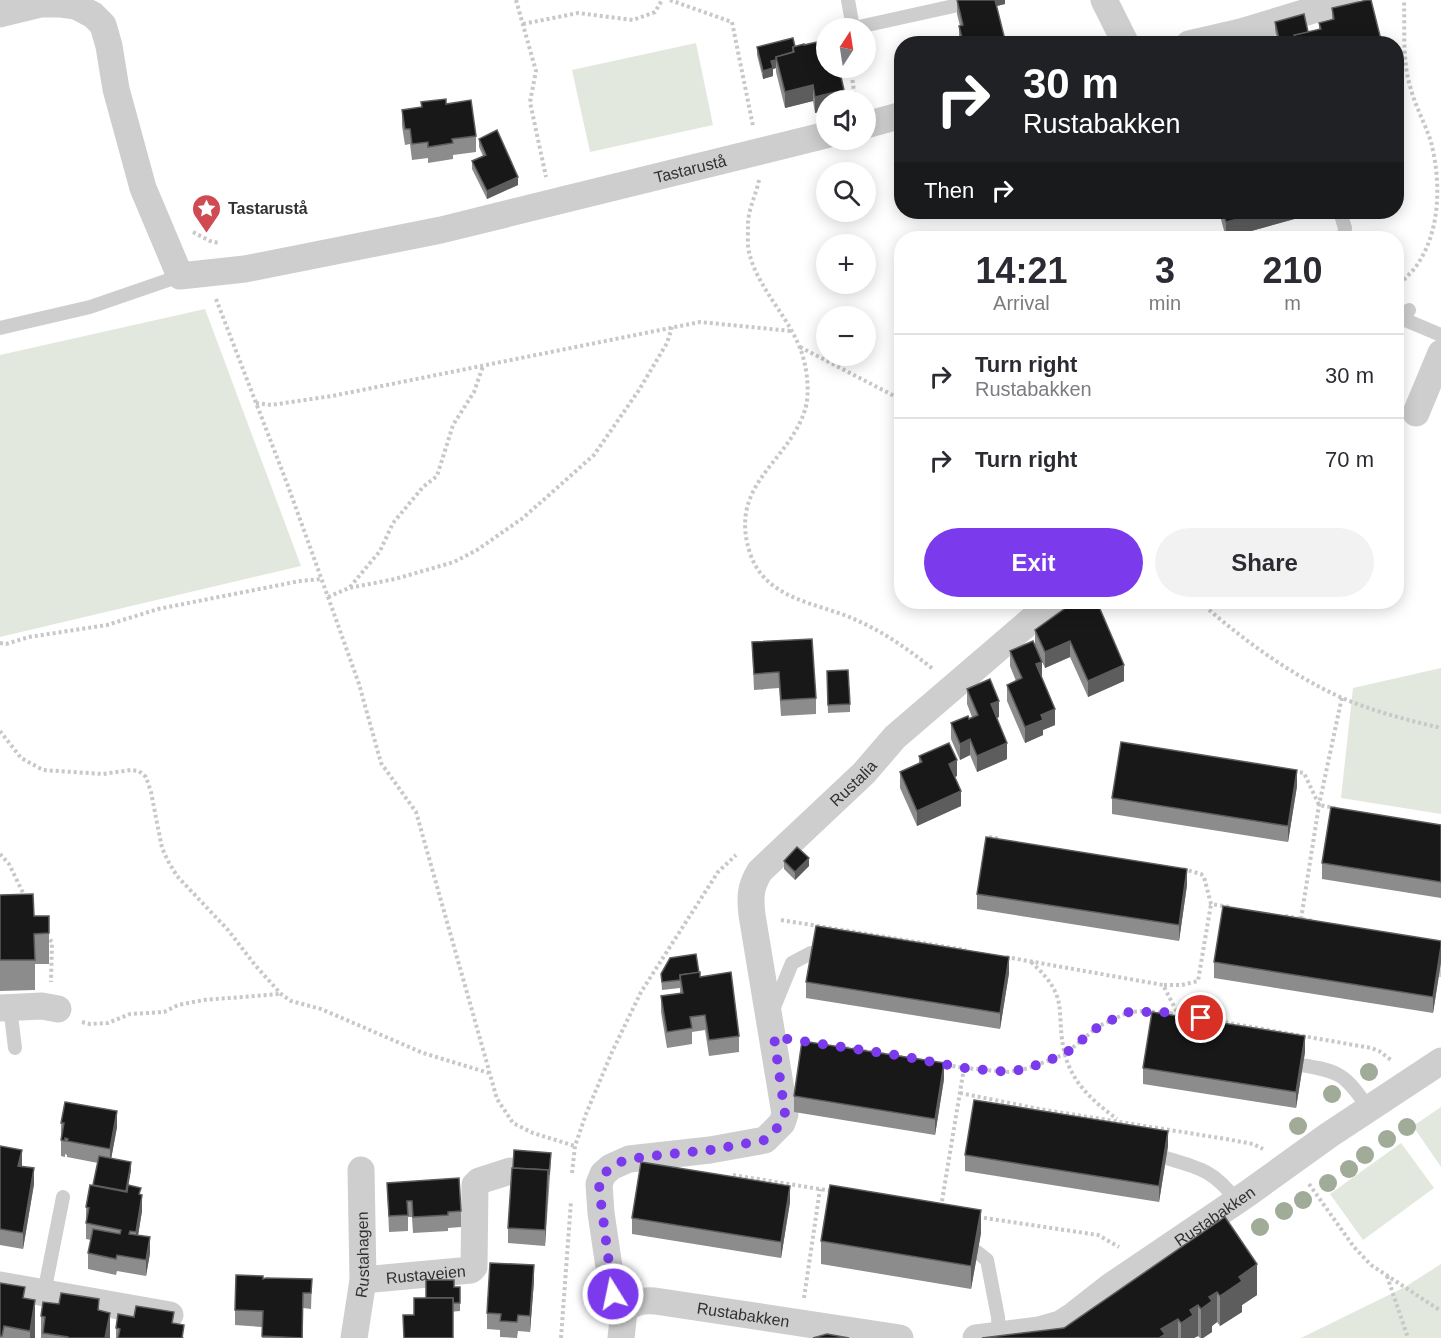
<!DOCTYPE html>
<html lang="en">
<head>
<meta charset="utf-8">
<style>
	:root { --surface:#fff; --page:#f2f2f3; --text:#2b2b33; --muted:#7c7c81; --line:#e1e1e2; --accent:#7c3aed }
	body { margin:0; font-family:Helvetica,sans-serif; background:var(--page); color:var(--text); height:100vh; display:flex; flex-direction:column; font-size:22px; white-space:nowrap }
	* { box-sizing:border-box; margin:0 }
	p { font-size:20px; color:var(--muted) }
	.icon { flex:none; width:33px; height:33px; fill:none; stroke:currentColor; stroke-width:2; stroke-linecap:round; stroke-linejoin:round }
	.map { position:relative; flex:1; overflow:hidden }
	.side { position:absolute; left:894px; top:231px; width:510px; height:378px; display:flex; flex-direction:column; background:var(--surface); border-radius:24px; box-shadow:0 3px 15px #0003 }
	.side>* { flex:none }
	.banner { position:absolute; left:894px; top:36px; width:510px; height:183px; border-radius:24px; box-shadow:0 3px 15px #0003; background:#202124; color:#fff; overflow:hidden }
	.needle { width:39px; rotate:12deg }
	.fabs { position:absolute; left:816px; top:18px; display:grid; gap:12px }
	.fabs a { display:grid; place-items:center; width:60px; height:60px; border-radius:50%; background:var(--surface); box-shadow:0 3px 15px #0003; font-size:30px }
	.pin { position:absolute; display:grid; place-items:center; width:51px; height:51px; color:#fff; margin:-26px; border:3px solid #fff; border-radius:50%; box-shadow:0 2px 6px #0007 }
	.me { position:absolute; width:66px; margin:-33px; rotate:350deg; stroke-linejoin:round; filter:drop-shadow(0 0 4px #0008) }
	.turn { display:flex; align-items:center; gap:21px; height:126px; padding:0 30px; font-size:27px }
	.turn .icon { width:78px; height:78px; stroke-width:2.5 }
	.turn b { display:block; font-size:42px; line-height:51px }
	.then { display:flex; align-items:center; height:57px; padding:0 30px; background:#0003; gap:12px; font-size:22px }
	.eta { display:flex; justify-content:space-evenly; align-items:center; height:102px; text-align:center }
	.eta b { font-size:36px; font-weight:700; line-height:42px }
	.button { display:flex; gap:12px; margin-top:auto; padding:12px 30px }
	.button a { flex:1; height:69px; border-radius:36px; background:var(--accent); color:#fff; font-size:24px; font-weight:700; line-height:69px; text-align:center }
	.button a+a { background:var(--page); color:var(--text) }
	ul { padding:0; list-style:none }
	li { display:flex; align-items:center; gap:18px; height:84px; padding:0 30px; border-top:2px solid var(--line) }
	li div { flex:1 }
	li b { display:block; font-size:22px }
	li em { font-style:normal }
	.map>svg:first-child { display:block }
</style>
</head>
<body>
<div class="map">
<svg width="1441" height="1338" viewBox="0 0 1441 1338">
	<rect width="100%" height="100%" fill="#fff"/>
	<!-- green -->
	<g fill="#e3e8de">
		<polygon points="696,43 713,125 590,152 572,70"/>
		<polygon points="205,309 301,566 0,637 0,355"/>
		<polygon points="1441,668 1441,814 1341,798 1353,688"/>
		<polygon points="1441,1107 1441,1167 1413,1126"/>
		<polygon points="1401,1143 1434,1188 1363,1240 1330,1194"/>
		<polygon points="1441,1264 1441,1338 1301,1338 1405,1287"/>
	</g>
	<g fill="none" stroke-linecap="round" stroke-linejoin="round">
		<!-- path -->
		<g stroke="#c8c8c8" stroke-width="4" stroke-dasharray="3 3" stroke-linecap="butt">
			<polyline points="516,0 536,71 530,102 546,177"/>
			<polyline points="670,0 732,22 753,126"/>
			<polyline points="523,24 578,13 633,20 655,12 662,0"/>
			<polyline points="851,68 855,100"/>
			<path d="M759,180C756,195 748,210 748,224C748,234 747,247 750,256C761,295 797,324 805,365C808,379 809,397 805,410C787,465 726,485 751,556C768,601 820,603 856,620C884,632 909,650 933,669"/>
			<polyline points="193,232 210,241 219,243"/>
			<path d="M1396,289C1402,280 1411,274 1417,265C1441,230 1441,181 1431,142C1425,123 1415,106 1410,86C1402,59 1405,28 1404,0"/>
			<polyline points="216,299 288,486 328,597 359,684 381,763 416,812 497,1099 513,1123 533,1133 575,1146"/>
			<polyline points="800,347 902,400"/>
			<polyline points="256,403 271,405 332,396 700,322 791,331"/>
			<polyline points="350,587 380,551 393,523 423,487 437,476 453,425 474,392 483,366"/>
			<polyline points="328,597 349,588 395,579 454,562 477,550 523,518 594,455 639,390 667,343 672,327"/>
			<path d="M1200,602C1242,639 1288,673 1340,697C1372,711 1407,720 1441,728"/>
			<polyline points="0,643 6,644 29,637 107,625 158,609 300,581 322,579"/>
			<polyline points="0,731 21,758 43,770 103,774 131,770 139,771 146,777 151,792 162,848 168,861 177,876 228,930 255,965 281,994 291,1001 321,1009 423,1053 489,1073"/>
			<polyline points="1294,771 1304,773 1319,805 1335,808"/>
			<polyline points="989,837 1001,839"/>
			<polyline points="0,854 9,864 25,897"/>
			<polyline points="1183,869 1201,874 1204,877 1211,904 1230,907"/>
			<polyline points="1285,916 1313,921"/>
			<polyline points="1301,919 1319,805 1342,697"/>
			<polyline points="781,920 966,950"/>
			<polyline points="46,935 52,942 51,982"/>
			<polyline points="1006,957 1163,985 1178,1014 1371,1048 1379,1051 1391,1060"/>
			<path d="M1031,962C1072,999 1054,1010 1065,1055C1073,1084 1094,1102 1117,1119"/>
			<polyline points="1164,985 1182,985 1198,981 1211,904"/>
			<polyline points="82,1022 90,1024 108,1023 130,1014 164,1012 178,1005 204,1000 280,994"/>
			<polyline points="846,1048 964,1068 1009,1072 1029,1068 1065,1054 1099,1026 1129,1012 1143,1011 1178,1014"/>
			<polyline points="960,1093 1039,1109 1226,1139 1253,1144 1263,1149"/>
			<polyline points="572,1173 575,1146 586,1114 612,1052 641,992 718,872 736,855"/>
			<polyline points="733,1175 832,1191"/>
			<polyline points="1309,1184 1354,1247 1371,1265 1441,1311"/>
			<polyline points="941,1207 964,1068"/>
			<polyline points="978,1217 1098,1235 1119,1247"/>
			<polyline points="1387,1276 1408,1338"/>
			<polyline points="804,1298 820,1189"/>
			<polyline points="561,1338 571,1201"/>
		</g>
		<!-- service -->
		<g stroke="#cecece" stroke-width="14">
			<polyline points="848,0 853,28"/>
			<polyline points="854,28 963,4"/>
			<polyline points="1340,212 1345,228 1344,238"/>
			<polyline points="1409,310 1403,319 1441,335"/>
			<polyline points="0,328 90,307 180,276"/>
			<polyline points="1440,970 1441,970"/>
			<polyline points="10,1007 15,1048"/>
			<polyline points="772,1012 792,963 811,953"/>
			<path d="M1301,1065C1340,1071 1346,1075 1368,1108"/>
			<path d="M1166,1158C1201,1168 1214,1171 1237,1201"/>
			<polyline points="977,1252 987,1260 998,1317 999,1334"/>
			<polyline points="44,1293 63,1197"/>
		</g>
		<!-- minor -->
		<g stroke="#cecece" stroke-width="27">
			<polyline points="1104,0 1126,44"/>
			<path id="s1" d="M0,14L41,4H61L76,6L93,15L103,25L109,46L116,89L143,188L180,276L245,269L441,230L826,135"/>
			<polyline points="1189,44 1241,32 1346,0"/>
			<polyline points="866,125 902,115"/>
			<polyline points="1416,413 1441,353"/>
			<polyline points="0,1008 42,1006 58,1009"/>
			<path id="s2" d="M363,1280L471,1270L474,1267L475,1185L479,1181L510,1171"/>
			<polyline points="0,1285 170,1315"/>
			<path id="s3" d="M624,1311C634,1302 641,1300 655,1301L900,1338"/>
			<path id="s4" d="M354,1338L363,1280L361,1170"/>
			<path id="s5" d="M621,1338L624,1311L613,1294L601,1213L599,1184L603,1174L611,1167L629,1159L710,1150L765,1140L782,1123L785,1114L752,915C750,897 750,887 760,871L864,773L895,737L1036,616L1062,602"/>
			<path id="s6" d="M976,1338L1039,1330L1060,1324L1074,1315L1111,1286L1247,1194L1329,1135L1441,1061"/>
		</g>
	</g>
	<!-- trees -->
	<g fill="#a0ab98">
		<circle cx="1369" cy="1072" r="9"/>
		<circle cx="1332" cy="1094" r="9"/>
		<circle cx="1298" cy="1126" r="9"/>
		<circle cx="1407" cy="1127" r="9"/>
		<circle cx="1387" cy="1139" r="9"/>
		<circle cx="1365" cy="1155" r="9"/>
		<circle cx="1349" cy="1169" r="9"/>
		<circle cx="1328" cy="1183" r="9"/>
		<circle cx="1303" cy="1200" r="9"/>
		<circle cx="1284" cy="1211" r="9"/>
		<circle cx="1260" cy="1227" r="9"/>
	</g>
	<!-- wall -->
	<g fill="#8c8c8c">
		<polygon points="957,0 1005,0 1005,4 996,6 1006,44 959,44 959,26 960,26 957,14"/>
		<polygon points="1332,8 1382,44 1278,44 1275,30 1275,22 1308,32 1319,29 1319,23 1332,20"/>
		<polygon points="757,47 795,47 844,100 815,113 813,101 785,108 776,72 776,68 773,69 773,76 763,79 757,55"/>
		<polygon points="421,102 446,104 476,136 476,152 453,155 453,159 428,163 428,158 412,160 410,144 405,145 402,126 402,110 421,107"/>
		<polygon points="479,139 518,185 487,199 472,169 472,161 483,156 479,147"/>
		<polygon points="1219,212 1298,212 1298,218 1226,238"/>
		<polygon points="1074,602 1124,681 1088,697 1070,657 1045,668 1035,646 1035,630"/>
		<polygon points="752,642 816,698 816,714 781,716 779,688 754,690"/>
		<polygon points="1010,651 1042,678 1055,725 1043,730 1043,735 1025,743 1007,701 1007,685 1016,681 1010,666"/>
		<polygon points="827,679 850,704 850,712 828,713"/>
		<polygon points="967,689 999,717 997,718 1007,759 977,772 970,755 960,760 951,739 951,723 972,717 967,704"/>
		<polygon points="919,756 957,776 955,777 961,806 917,826 900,788 900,772 919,763"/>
		<polygon points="1297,786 1288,842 1112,814 1112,798"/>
		<polygon points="1441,825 1441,898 1322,879 1322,863"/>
		<polygon points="784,861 809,866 795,880 784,869"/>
		<polygon points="1187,885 1179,941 977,909 977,894"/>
		<polygon points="0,895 34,916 49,916 49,964 35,964 35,990 0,991"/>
		<polygon points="1441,941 1441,962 1433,1013 1214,978 1214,962"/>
		<polygon points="699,973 700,977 739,1036 739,1052 709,1056 705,1030 692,1032 692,1044 667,1048 661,1012 661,996 680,993 680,988 662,990 661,974"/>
		<polygon points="1009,973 1000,1029 806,998 806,982"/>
		<polygon points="1305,1052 1296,1108 1143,1084 1143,1068"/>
		<polygon points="944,1079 935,1135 794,1112 794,1096"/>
		<polygon points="61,1123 117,1127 111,1159 131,1170 128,1185 141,1195 142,1211 138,1235 150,1253 146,1276 117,1271 116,1275 88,1269 88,1253 91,1240 86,1239 86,1207 93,1186 98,1163 67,1157 67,1155 65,1154 65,1157 61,1156"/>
		<polygon points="0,1146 22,1166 34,1184 23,1249 0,1245"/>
		<polygon points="1168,1146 1159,1202 965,1171 965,1155"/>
		<polygon points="551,1161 545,1246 508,1243 508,1228"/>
		<polygon points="387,1183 461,1211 461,1227 448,1228 448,1231 413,1233 412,1217 408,1217 408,1231 389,1232"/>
		<polygon points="790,1202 781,1258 632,1234 632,1218"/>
		<polygon points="1225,1217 1257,1295 1242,1305 1242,1312 1220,1326 1217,1322 1212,1326 1212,1332 1203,1338 1200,1338 1198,1336 1194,1338 982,1338 1064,1328"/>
		<polygon points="981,1233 971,1289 821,1264 821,1241"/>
		<polygon points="263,1279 312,1279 311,1309 303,1308 303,1338 262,1338 262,1327 235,1325 235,1310"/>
		<polygon points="534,1281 530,1332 518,1331 517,1338 500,1337 500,1330 487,1329 487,1313"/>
		<polygon points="0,1283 25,1298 35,1338 0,1338"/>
		<polygon points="454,1287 460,1287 460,1311 414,1315"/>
		<polygon points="99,1311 110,1338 41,1338 41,1316"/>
		<polygon points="174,1324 184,1338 116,1338 116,1328"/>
	</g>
	<!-- shaded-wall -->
	<g fill="#5d5d5d">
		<polygon points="993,0 1005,0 1005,4 993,7"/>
		<polygon points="967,37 967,44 962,44 962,38"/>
		<polygon points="1294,39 1294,44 1280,44 1280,43"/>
		<polygon points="776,60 776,68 773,69 773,76 763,79 763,71 771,61"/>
		<polygon points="813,85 813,101 785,108 785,92"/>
		<polygon points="844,90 844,100 826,100 826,110 815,113 815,97"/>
		<polygon points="518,177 518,185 487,199 487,191"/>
		<polygon points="1264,212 1298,212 1298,218 1226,238 1226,222"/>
		<polygon points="1401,436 1401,444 1396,448 1396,440"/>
		<polygon points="1070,641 1070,657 1045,668 1045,652"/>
		<polygon points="1042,662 1042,678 1036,664"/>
		<polygon points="1124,665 1124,681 1088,697 1088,681"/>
		<polygon points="999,701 999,717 991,720 991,704"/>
		<polygon points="1055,709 1055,725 1043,730 1043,735 1025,743 1025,727 1041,715"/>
		<polygon points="970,739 970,755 960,760 960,744"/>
		<polygon points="1007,743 1007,759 977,772 977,756"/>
		<polygon points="957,760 957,776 949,779 949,764"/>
		<polygon points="1297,770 1297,786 1288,842 1288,826"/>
		<polygon points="961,791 961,806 917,826 917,811"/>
		<polygon points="809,858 809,866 795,880 795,872"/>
		<polygon points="1187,869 1187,885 1179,941 1179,925"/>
		<polygon points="1441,946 1441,962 1433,1013 1433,997"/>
		<polygon points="1009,957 1009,973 1000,1029 1000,1013"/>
		<polygon points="1305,1036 1305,1052 1296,1108 1296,1092"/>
		<polygon points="944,1063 944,1079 935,1135 935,1119"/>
		<polygon points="117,1111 117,1127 110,1165 110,1149"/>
		<polygon points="1168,1131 1168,1146 1159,1202 1159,1186"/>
		<polygon points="22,1150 22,1166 18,1182 18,1166"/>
		<polygon points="131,1162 131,1170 126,1199 126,1191"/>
		<polygon points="34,1168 34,1184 23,1249 23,1233"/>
		<polygon points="548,1170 548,1186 545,1246 545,1230"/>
		<polygon points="790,1186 790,1202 781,1258 781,1242"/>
		<polygon points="142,1195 142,1211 136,1248 136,1232"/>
		<polygon points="981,1210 981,1233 971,1289 971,1266"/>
		<polygon points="150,1237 150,1253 146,1276 146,1260"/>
		<polygon points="1257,1264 1257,1295 1242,1305 1242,1312 1220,1326 1220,1296 1239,1277"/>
		<polygon points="534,1265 534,1281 530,1332 530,1316"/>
		<polygon points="1217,1292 1217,1322 1212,1326 1212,1332 1203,1338 1201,1338 1201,1309 1209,1297"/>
		<polygon points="35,1300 35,1338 30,1338 30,1331"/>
		<polygon points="1198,1305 1198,1336 1194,1338 1181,1338 1181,1323 1190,1310"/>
		<polygon points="110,1313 110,1338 105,1338"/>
		<polygon points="1178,1319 1178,1338 1159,1338 1161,1329"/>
	</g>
	<!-- building -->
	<g fill="#181818" stroke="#5d5d5d" stroke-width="1.5">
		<polygon points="957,0 995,0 1006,44 968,44 967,37 962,38 959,26 963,25"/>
		<polygon points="1367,0 1371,0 1382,44 1296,44 1294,35 1321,29 1319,23 1334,19 1332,8"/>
		<polygon points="1304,14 1308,32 1294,35 1294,39 1280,43 1275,22"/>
		<polygon points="793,38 795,47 793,47 793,52 776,57 776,60 771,61 773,68 763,71 757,47"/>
		<polygon points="826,40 826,68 839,68 844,90 815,97 813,85 785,92 776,57 794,52 793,47 804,44 804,45"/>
		<polygon points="446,99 446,104 471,100 476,136 452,139 453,143 428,147 428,142 412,144 410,129 405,129 402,110 422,107 421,102"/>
		<polygon points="497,130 518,177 487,191 472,161 486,155 479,139"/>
		<polygon points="1223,212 1264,212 1226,222"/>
		<polygon points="1397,408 1401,436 1396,440 1396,408"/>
		<polygon points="1074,602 1097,602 1124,665 1088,681 1070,641 1045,652 1035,630"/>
		<polygon points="812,639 816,698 781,700 779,672 754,674 752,642"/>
		<polygon points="1033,641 1042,662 1036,664 1055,709 1041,715 1043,720 1025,727 1007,685 1022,678 1010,651"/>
		<polygon points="848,670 850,704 828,705 827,671"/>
		<polygon points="990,679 999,701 991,704 1007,743 977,756 970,739 960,744 951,723 968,716 969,719 978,715 967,689"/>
		<polygon points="1121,742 1297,770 1288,826 1112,798"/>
		<polygon points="949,743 957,760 949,764 961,791 917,811 900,772 922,762 919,756"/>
		<polygon points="1331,807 1441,825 1441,882 1322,863"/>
		<polygon points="986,837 1187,869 1179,925 977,894"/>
		<polygon points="797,847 809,858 795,872 784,861"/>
		<polygon points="33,894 34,916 49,916 49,933 34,934 35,960 0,960 0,895"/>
		<polygon points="1223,906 1441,941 1441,946 1433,997 1214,962"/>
		<polygon points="816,926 1009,957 1000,1013 806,982"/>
		<polygon points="696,954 699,973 680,975 680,980 662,982 661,974 670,958"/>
		<polygon points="700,972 700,977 731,972 739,1036 709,1040 705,1015 690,1017 692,1028 667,1032 661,996 683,993 680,975"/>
		<polygon points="1152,1012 1305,1036 1296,1092 1143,1068"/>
		<polygon points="802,1041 944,1063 935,1119 794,1096"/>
		<polygon points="974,1100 1168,1131 1159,1186 965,1155"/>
		<polygon points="65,1102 117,1111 110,1149 67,1141 68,1139 65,1138 65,1141 61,1140 64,1123 61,1123"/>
		<polygon points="0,1146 22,1150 18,1166 34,1168 23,1233 0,1229"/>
		<polygon points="514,1150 551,1153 549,1174 548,1174 548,1170 513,1168"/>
		<polygon points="99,1156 131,1162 126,1191 93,1185"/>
		<polygon points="641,1162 790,1186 781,1242 632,1218"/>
		<polygon points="512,1168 548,1170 545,1230 508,1228"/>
		<polygon points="459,1178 461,1211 448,1212 448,1215 413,1217 412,1201 407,1201 408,1215 389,1216 387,1183"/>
		<polygon points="90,1185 127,1192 128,1185 141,1188 139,1194 142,1195 136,1232 130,1231 129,1234 150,1237 146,1260 117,1255 116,1259 88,1253 93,1229 120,1234 121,1230 86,1223 89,1208 86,1207"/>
		<polygon points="830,1185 981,1210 971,1266 821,1241"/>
		<polygon points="1225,1217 1257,1264 1239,1277 1242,1281 1220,1296 1217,1292 1209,1297 1212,1301 1201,1309 1198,1305 1190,1310 1193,1315 1181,1323 1178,1319 1161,1329 1165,1334 1159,1338 982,1338 1064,1328"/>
		<polygon points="490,1263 534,1265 530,1316 518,1315 517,1322 500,1321 501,1314 487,1313"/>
		<polygon points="236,1275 263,1276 263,1279 266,1278 312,1279 311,1293 303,1293 302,1338 262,1336 263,1311 235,1310"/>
		<polygon points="426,1280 454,1280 454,1287 460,1287 460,1303 453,1303 453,1298 426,1298"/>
		<polygon points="0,1283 25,1287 23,1298 35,1300 30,1331 4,1326 2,1336 0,1336"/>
		<polygon points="61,1293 99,1299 98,1310 110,1313 105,1338 68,1338 68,1337 43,1333 45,1317 41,1316 43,1302 59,1304"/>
		<polygon points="414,1298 453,1298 453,1338 404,1338 403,1315 414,1315"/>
		<polygon points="136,1306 174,1312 172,1323 184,1325 182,1338 118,1338 120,1329 116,1328 118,1314 134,1317"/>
		<polygon points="827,1334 849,1338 813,1338"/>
	</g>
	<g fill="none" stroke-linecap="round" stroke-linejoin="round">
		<!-- route -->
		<polyline stroke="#7c3aed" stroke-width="10" stroke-dasharray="0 18" points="613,1294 600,1195 599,1184 603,1174 620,1162 642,1157 710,1150 765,1140 782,1123 785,1114 774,1037 896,1055 964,1068 1009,1072 1029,1068 1065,1054 1099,1026 1129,1012 1163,1012 1201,1018"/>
	</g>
	<!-- icons -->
	<defs>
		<symbol id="sight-pin" viewBox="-11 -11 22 30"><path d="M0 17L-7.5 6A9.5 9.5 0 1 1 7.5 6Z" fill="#d04a53" stroke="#fff"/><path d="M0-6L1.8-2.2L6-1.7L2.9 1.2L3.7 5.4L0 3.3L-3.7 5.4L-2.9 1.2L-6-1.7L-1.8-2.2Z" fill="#fff"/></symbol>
	</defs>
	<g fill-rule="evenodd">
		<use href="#sight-pin" x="190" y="192" width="33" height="45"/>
	</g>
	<g text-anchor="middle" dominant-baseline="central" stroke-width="6" stroke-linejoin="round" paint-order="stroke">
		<!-- street labels -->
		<g font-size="16" fill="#313131" stroke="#fff">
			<text stroke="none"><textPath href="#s1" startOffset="896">Tastarustå</textPath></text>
			<text stroke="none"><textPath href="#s5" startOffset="746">Rustalia</textPath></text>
			<text stroke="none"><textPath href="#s6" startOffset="274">Rustabakken</textPath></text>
			<text stroke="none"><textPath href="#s4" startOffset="84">Rustahagen</textPath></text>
			<text stroke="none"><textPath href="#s2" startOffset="63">Rustaveien</textPath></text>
			<text stroke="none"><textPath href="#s3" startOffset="123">Rustabakken</textPath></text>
		</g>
		<!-- poi labels -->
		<g font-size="16" font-weight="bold" fill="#313131" stroke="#fff" text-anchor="start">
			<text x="228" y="208">Tastarustå</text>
		</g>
	</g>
</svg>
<div class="fabs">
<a><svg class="needle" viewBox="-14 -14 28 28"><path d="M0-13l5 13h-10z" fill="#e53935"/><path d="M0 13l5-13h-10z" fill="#7c7c81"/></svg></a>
<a><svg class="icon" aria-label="sound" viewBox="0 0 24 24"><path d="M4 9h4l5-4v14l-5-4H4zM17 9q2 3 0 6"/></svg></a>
<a><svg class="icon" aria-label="search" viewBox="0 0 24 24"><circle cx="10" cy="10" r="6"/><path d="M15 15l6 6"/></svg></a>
<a>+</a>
<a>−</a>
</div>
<div class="pin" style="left:1201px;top:1018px;background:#d93025"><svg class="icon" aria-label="arrive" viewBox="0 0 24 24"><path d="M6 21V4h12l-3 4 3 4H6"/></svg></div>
<svg class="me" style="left:613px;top:1294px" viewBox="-20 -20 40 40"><circle r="17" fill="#7c3aed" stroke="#fff" stroke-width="3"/><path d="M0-11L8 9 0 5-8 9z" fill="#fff"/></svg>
<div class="banner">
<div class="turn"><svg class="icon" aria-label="right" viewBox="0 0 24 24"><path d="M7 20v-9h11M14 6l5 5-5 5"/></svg><div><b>30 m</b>Rustabakken</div></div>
<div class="then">Then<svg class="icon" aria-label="right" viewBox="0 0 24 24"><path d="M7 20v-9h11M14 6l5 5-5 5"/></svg></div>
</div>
<section class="side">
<div class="eta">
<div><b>14:21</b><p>Arrival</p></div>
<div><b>3</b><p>min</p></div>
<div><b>210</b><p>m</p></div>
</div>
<ul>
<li><svg class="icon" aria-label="right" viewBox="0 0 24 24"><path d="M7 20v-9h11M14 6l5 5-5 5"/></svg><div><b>Turn right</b><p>Rustabakken</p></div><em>30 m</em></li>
<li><svg class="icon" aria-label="right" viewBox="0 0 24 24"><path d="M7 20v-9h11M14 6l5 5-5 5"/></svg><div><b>Turn right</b></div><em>70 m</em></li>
</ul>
<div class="button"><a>Exit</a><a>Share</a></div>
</section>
</div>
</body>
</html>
